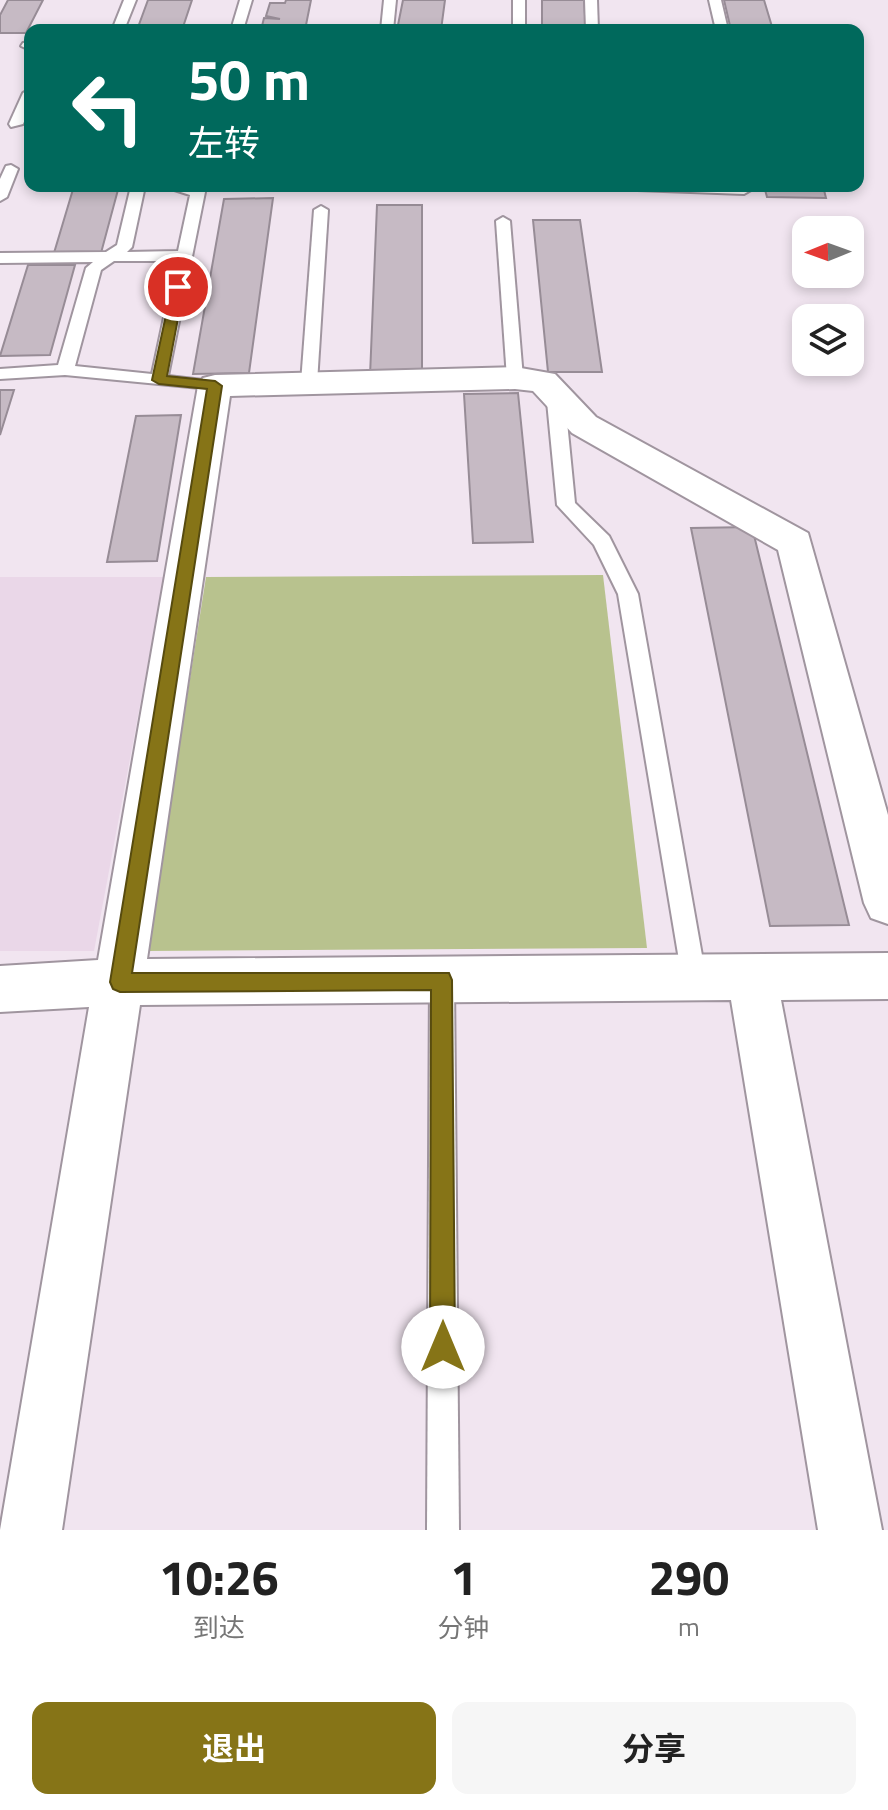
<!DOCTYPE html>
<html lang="zh">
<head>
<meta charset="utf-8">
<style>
	:root { --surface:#fff; --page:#f6f6f6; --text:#222; --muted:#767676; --accent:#867417 }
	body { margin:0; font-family:"Titillium Web","Noto Sans SC",sans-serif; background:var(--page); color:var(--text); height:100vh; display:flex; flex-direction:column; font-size:30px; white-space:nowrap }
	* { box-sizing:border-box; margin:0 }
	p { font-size:26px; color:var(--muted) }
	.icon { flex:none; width:44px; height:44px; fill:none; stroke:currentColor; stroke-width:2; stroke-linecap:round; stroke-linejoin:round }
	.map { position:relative; height:1530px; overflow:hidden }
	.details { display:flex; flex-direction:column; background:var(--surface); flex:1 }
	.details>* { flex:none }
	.guide { position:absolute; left:24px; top:24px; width:840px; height:168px; border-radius:16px; box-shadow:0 4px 12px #0003; background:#00695c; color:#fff; overflow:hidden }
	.needle { width:52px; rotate:269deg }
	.fabs { position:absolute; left:792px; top:216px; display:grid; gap:16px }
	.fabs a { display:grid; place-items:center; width:72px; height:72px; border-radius:16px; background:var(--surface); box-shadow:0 4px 12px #0003; font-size:40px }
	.pin { position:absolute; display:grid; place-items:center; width:68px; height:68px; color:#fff; margin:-34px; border:4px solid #fff; border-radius:50%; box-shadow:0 2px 8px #0007 }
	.me { position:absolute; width:88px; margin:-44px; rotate:0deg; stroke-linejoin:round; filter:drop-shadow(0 0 6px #0008) }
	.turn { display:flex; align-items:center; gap:28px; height:168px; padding:0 32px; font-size:36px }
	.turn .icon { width:104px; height:104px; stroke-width:2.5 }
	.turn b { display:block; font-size:56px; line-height:68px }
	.eta { display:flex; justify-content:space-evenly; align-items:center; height:136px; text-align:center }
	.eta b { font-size:48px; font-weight:700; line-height:56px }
	.button { display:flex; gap:16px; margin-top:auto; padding:16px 32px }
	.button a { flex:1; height:92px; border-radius:16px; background:var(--accent); color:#fff; font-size:32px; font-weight:700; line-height:92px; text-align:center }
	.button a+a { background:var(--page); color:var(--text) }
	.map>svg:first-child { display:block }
</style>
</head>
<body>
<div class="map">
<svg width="888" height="1530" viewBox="0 0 888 1530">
	<rect width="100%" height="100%" fill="#f1e5f0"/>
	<!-- built -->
	<polygon fill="#ead7e8" points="0,577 164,577 94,951 0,951"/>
	<!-- green -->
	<polygon fill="#b8c28e" points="603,575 647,948 147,951 206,577"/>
	<!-- building -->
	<g fill="#c6bac4" stroke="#978c96" stroke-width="2">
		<polygon points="8,0 43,0 26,33 0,33 0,15"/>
		<polygon points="148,0 192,0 182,30 137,30"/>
		<polygon points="286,0 311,0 305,30 261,30 264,18 280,19 266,16 270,3 285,3"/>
		<polygon points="403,0 445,0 441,30 397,30"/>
		<polygon points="542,0 584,0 586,30 542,30"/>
		<polygon points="724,0 764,0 773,30 731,30"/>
		<polygon points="74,186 119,186 101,253 54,253"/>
		<polygon points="764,186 823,186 826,198 767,197"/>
		<polygon points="273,198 249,373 193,374 224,199"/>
		<polygon points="377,205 422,205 422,376 370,376"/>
		<polygon points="533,220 580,220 602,372 548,372"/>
		<polygon points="28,265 75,265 50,355 0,356"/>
		<polygon points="0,390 14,390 0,435"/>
		<polygon points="518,393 533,542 473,543 464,394"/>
		<polygon points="181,415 157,561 107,562 136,416"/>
		<polygon points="752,527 849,925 770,926 691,528"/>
	</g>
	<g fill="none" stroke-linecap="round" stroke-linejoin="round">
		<defs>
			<g id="lane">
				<polygon points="124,0 136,0 124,30 112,30"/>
				<polygon points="240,0 252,0 243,30 231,30"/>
				<polygon points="384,0 396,0 393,30 381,30"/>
				<rect x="513" y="0" width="12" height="30"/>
				<polygon points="585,0 597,0 598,30 586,30"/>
				<polygon points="709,0 721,0 728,30 716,30"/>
				<polygon points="30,42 30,50 21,46 23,43"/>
				<polygon points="30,89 30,108 23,124 11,127 9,124 23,93"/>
				<polygon points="11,165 18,169 7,197 0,201 0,179 6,166"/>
				<path d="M131,186H145L132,247L127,252L178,251L190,195L162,186H190L205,192L168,376L221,382V390L65,375L0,379V369L58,365L86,268L93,262L0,263V253L106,252L117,245ZM114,261H176L152,374L75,366L101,270Z"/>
				<polygon points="630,186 750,186 751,190 744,194 637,190"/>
				<polygon points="321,206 328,210 317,383 309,388 301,383 314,210"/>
				<polygon points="503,217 510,221 523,378 515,383 507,378 496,221"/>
				<polygon points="555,386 564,391 575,503 609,536 638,594 706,978 703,986 694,989 685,986 682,978 618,594 594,545 557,505 546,391"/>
				<polygon points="442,969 451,972 454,980 459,1530 427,1530 430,980 433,972"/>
			</g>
			<polygon id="street" points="515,367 555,374 596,417 808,533 888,815 888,924 871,918 864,903 778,550 572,433 533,391 515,389 230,396 147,959 888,953 888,999 781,1000 882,1530 818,1530 731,1000 140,1005 62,1530 0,1530 89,1007 0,1012 0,966 98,960 198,386 203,378 215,375"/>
		</defs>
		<!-- lane casing -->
		<use href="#lane" stroke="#a0959f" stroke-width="4"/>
		<!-- street casing -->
		<use href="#street" stroke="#a0959f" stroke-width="4"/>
		<!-- lane -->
		<use href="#lane" fill="#fff" fill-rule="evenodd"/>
		<!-- street -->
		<use href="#street" fill="#fff" fill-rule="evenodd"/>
	</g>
	<!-- route -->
	<polygon fill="#867417" stroke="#574b0f" stroke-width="2" points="178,283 184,287 167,376 215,381 222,386 132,973 449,973 452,980 455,1347 451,1355 443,1359 434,1355 430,1347 431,990 120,992 113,989 110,982 207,389 159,384 152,380 172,287"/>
</svg>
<div class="fabs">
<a><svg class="needle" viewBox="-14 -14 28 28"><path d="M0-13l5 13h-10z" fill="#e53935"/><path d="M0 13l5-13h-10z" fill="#767676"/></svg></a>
<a><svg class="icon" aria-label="layers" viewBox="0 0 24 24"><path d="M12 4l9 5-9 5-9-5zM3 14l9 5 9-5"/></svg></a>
</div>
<div class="pin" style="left:178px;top:287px;background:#d93025"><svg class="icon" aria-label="arrive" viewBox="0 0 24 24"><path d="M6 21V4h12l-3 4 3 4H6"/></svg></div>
<svg class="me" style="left:443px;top:1347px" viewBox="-20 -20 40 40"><circle r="19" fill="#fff"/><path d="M0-13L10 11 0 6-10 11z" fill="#867417"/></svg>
<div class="guide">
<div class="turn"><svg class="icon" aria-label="left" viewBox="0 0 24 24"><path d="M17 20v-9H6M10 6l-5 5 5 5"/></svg><div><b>50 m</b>左转</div></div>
</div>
</div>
<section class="details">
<div class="eta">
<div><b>10:26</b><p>到达</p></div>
<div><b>1</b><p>分钟</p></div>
<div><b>290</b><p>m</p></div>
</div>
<div class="button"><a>退出</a><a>分享</a></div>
</section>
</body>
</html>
